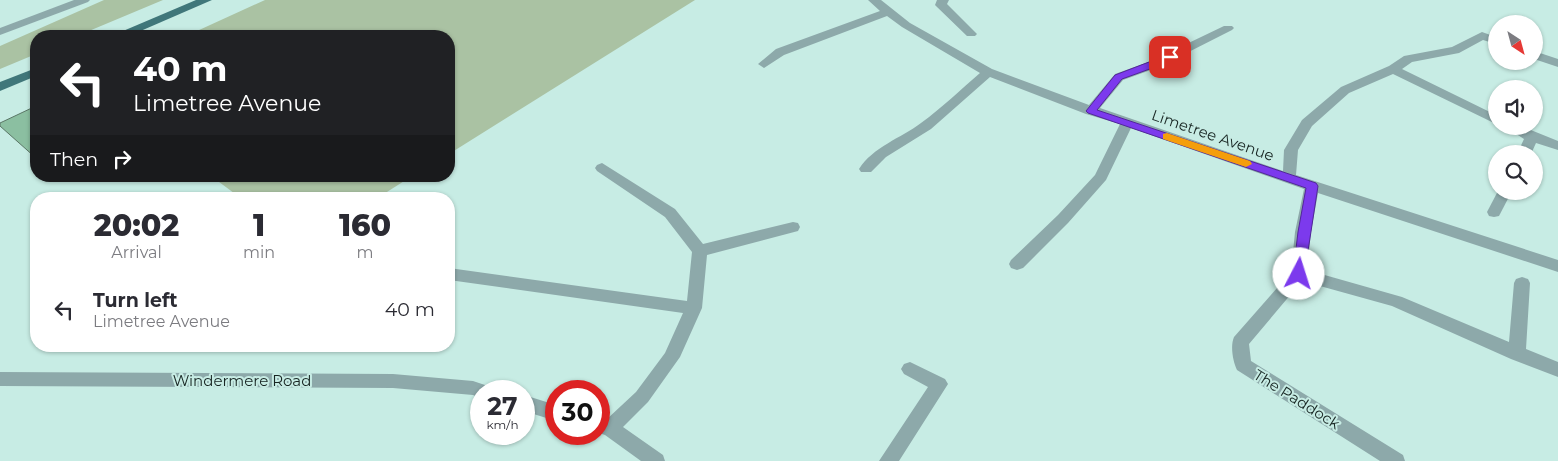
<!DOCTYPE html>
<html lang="en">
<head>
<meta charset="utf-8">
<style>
	:root { --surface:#fff; --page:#f7f7f7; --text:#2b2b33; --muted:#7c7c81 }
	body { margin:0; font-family:Montserrat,sans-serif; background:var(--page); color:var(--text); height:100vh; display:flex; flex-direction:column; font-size:19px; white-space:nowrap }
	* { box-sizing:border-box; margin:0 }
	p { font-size:16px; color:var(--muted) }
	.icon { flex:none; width:28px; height:28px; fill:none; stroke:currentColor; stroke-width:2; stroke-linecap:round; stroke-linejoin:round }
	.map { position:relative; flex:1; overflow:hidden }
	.side { position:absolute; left:30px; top:192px; width:425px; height:160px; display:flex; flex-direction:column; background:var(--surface); border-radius:20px; box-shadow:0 1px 4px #0004 }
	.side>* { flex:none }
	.hud { position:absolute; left:30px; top:30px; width:425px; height:152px; border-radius:20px; box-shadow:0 1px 4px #0004; background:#202124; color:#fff; overflow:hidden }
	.needle { width:32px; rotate:144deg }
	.fabs { position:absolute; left:1488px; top:15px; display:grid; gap:10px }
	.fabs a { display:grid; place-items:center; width:55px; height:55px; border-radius:50%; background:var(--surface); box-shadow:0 1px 4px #0004; font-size:25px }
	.speed { position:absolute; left:470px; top:380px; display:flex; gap:10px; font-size:25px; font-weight:700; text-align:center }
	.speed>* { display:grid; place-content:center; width:65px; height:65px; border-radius:50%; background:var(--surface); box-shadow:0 1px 4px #0004; line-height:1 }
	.speed small { font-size:12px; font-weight:400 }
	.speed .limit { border:8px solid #d22; background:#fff; color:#111 }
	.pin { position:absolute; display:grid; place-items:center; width:42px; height:42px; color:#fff; margin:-21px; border-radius:10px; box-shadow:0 2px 8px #0006 }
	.me { position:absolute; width:55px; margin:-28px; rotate:5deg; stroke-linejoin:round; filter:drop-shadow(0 0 4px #0008) }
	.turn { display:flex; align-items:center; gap:18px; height:105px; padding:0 20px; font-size:22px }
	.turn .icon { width:65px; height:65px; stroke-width:2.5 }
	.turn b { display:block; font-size:35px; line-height:42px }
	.then { display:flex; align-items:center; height:48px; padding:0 20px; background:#0003; gap:10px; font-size:19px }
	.eta { display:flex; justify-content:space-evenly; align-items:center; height:85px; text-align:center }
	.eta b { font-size:30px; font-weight:800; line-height:35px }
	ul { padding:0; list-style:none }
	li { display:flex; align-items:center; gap:15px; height:65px; padding:0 20px }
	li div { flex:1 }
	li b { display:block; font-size:19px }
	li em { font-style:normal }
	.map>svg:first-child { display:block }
</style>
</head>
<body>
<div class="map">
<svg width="1558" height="461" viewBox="0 0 1558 461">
	<rect width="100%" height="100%" fill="#c7ece4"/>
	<!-- green -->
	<g fill="#aac2a3">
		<polygon points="104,0 163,0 77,36 36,36 36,54 0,69 0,46"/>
		<polygon points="265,0 695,0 449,154 449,36 186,36"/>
		<polygon points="211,176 412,176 376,199 242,199"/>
	</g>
	<!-- building -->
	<polygon fill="#8bbfa1" stroke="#5a7666" points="36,106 36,158 0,126 0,123"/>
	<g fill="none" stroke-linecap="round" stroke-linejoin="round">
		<!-- minor -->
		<g fill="#8da9aa" fill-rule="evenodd">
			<polygon points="74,0 90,0 88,2 0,35 0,28"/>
			<path d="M868,0H881L910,23L992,69L1089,105L1115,74L1151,61L1224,26H1232L1234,28L1232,30L1159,67L1123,80L1100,108L1283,171L1284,150L1302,120L1341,87L1389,66L1404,56L1452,47L1482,32L1496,37V44L1483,40L1459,53L1412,62L1402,69L1496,115V124L1393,74L1349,93L1312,126L1298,150L1296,175L1558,260V272L1318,193L1311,232L1307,270L1402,297L1509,342L1514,283L1516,279L1522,277L1528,279L1530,283L1526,349L1558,362V377L1511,359L1392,306L1302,281L1249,344L1251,361L1403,455L1405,461H1380L1237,370C1233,362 1230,346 1234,337L1291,272L1295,232L1304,189L1131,128L1106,180L1068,223L1023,268L1017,270L1011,268L1009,264L1011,260L1058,215L1095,175L1120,124L1086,114L990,77L931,129L886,157L871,172H861L859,169C873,147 901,138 921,123C942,108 961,89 980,73L902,27L887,16L784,55L764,68L758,64L776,49L880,11Z"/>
			<polygon points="937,0 949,0 947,4 977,34 975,36 967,36 937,7 935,5"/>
			<polygon points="1534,51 1558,59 1558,67 1534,59"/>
			<polygon points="1504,126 1521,126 1558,141 1558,150 1536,143 1531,154 1517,154 1524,139"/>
			<polygon points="602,163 675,209 703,244 793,222 798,223 800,227 798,231 707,255 702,308 680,357 648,402 623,427 663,455 665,461 641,461 605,435 599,433 599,417 607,419 636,392 665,353 683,313 449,280 449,268 687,301 692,252 665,217 597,171 595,168 597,165"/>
			<polygon points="1498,191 1512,191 1499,216 1494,217 1489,216 1487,212"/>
			<polygon points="910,362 945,379 948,384 899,461 879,461 928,387 904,374 901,369 904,364"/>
			<polygon points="0,372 393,374 473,381 488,386 491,391 481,391 481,398 473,395 393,388 0,386"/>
			<polygon points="524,395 556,405 556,421 524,411"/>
		</g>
		<!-- major -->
		<g fill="#40777a" fill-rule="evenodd">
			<polygon points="196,0 212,0 129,36 114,36 116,34"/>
			<polygon points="36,68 36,76 0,91 0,82"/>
		</g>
	</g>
	<!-- route -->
	<polygon fill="#7c3aed" stroke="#51269a" points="1170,54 1175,57 1174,59 1158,66 1122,79 1097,110 1316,183 1318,186 1304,277 1299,278 1293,274 1298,232 1306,188 1088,113 1086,111 1115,75"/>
	<!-- slow -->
	<polygon fill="#f59e0b" points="1167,133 1250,161 1252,164 1246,167 1243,166 1163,139 1163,134"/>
	<g text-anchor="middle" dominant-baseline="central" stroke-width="4" stroke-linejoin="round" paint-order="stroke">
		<!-- street labels -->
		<g font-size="15" fill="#182623" stroke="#c7ece4">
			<text transform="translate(1213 135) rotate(19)">Limetree Avenue</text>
			<text x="242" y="380">Windermere Road</text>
			<text transform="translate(1297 399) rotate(32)">The Paddock</text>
		</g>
	</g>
</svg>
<div class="fabs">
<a><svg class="needle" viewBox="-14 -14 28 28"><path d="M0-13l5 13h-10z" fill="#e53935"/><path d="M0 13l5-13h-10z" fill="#7c7c81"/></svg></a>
<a><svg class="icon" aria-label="sound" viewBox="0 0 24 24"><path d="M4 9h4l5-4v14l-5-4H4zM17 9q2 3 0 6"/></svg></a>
<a><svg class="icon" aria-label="search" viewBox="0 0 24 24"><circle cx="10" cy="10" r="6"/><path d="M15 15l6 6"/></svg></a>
</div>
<div class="speed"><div>27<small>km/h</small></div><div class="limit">30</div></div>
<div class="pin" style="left:1170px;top:57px;background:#d93025"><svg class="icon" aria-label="arrive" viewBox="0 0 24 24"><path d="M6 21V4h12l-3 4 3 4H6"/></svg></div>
<svg class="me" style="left:1299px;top:274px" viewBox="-20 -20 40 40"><circle r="19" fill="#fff"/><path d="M0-13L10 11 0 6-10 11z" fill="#7c3aed"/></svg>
<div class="hud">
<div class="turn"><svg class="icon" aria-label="left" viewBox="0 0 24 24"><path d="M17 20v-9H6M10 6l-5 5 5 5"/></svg><div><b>40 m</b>Limetree Avenue</div></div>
<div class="then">Then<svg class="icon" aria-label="right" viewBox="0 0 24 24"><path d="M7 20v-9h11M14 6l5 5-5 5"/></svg></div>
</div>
<section class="side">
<div class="eta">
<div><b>20:02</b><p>Arrival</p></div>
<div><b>1</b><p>min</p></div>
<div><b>160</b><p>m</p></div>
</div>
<ul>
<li><svg class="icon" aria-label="left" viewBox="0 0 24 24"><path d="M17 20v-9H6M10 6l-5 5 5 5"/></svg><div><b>Turn left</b><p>Limetree Avenue</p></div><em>40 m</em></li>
</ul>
</section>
</div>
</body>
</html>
